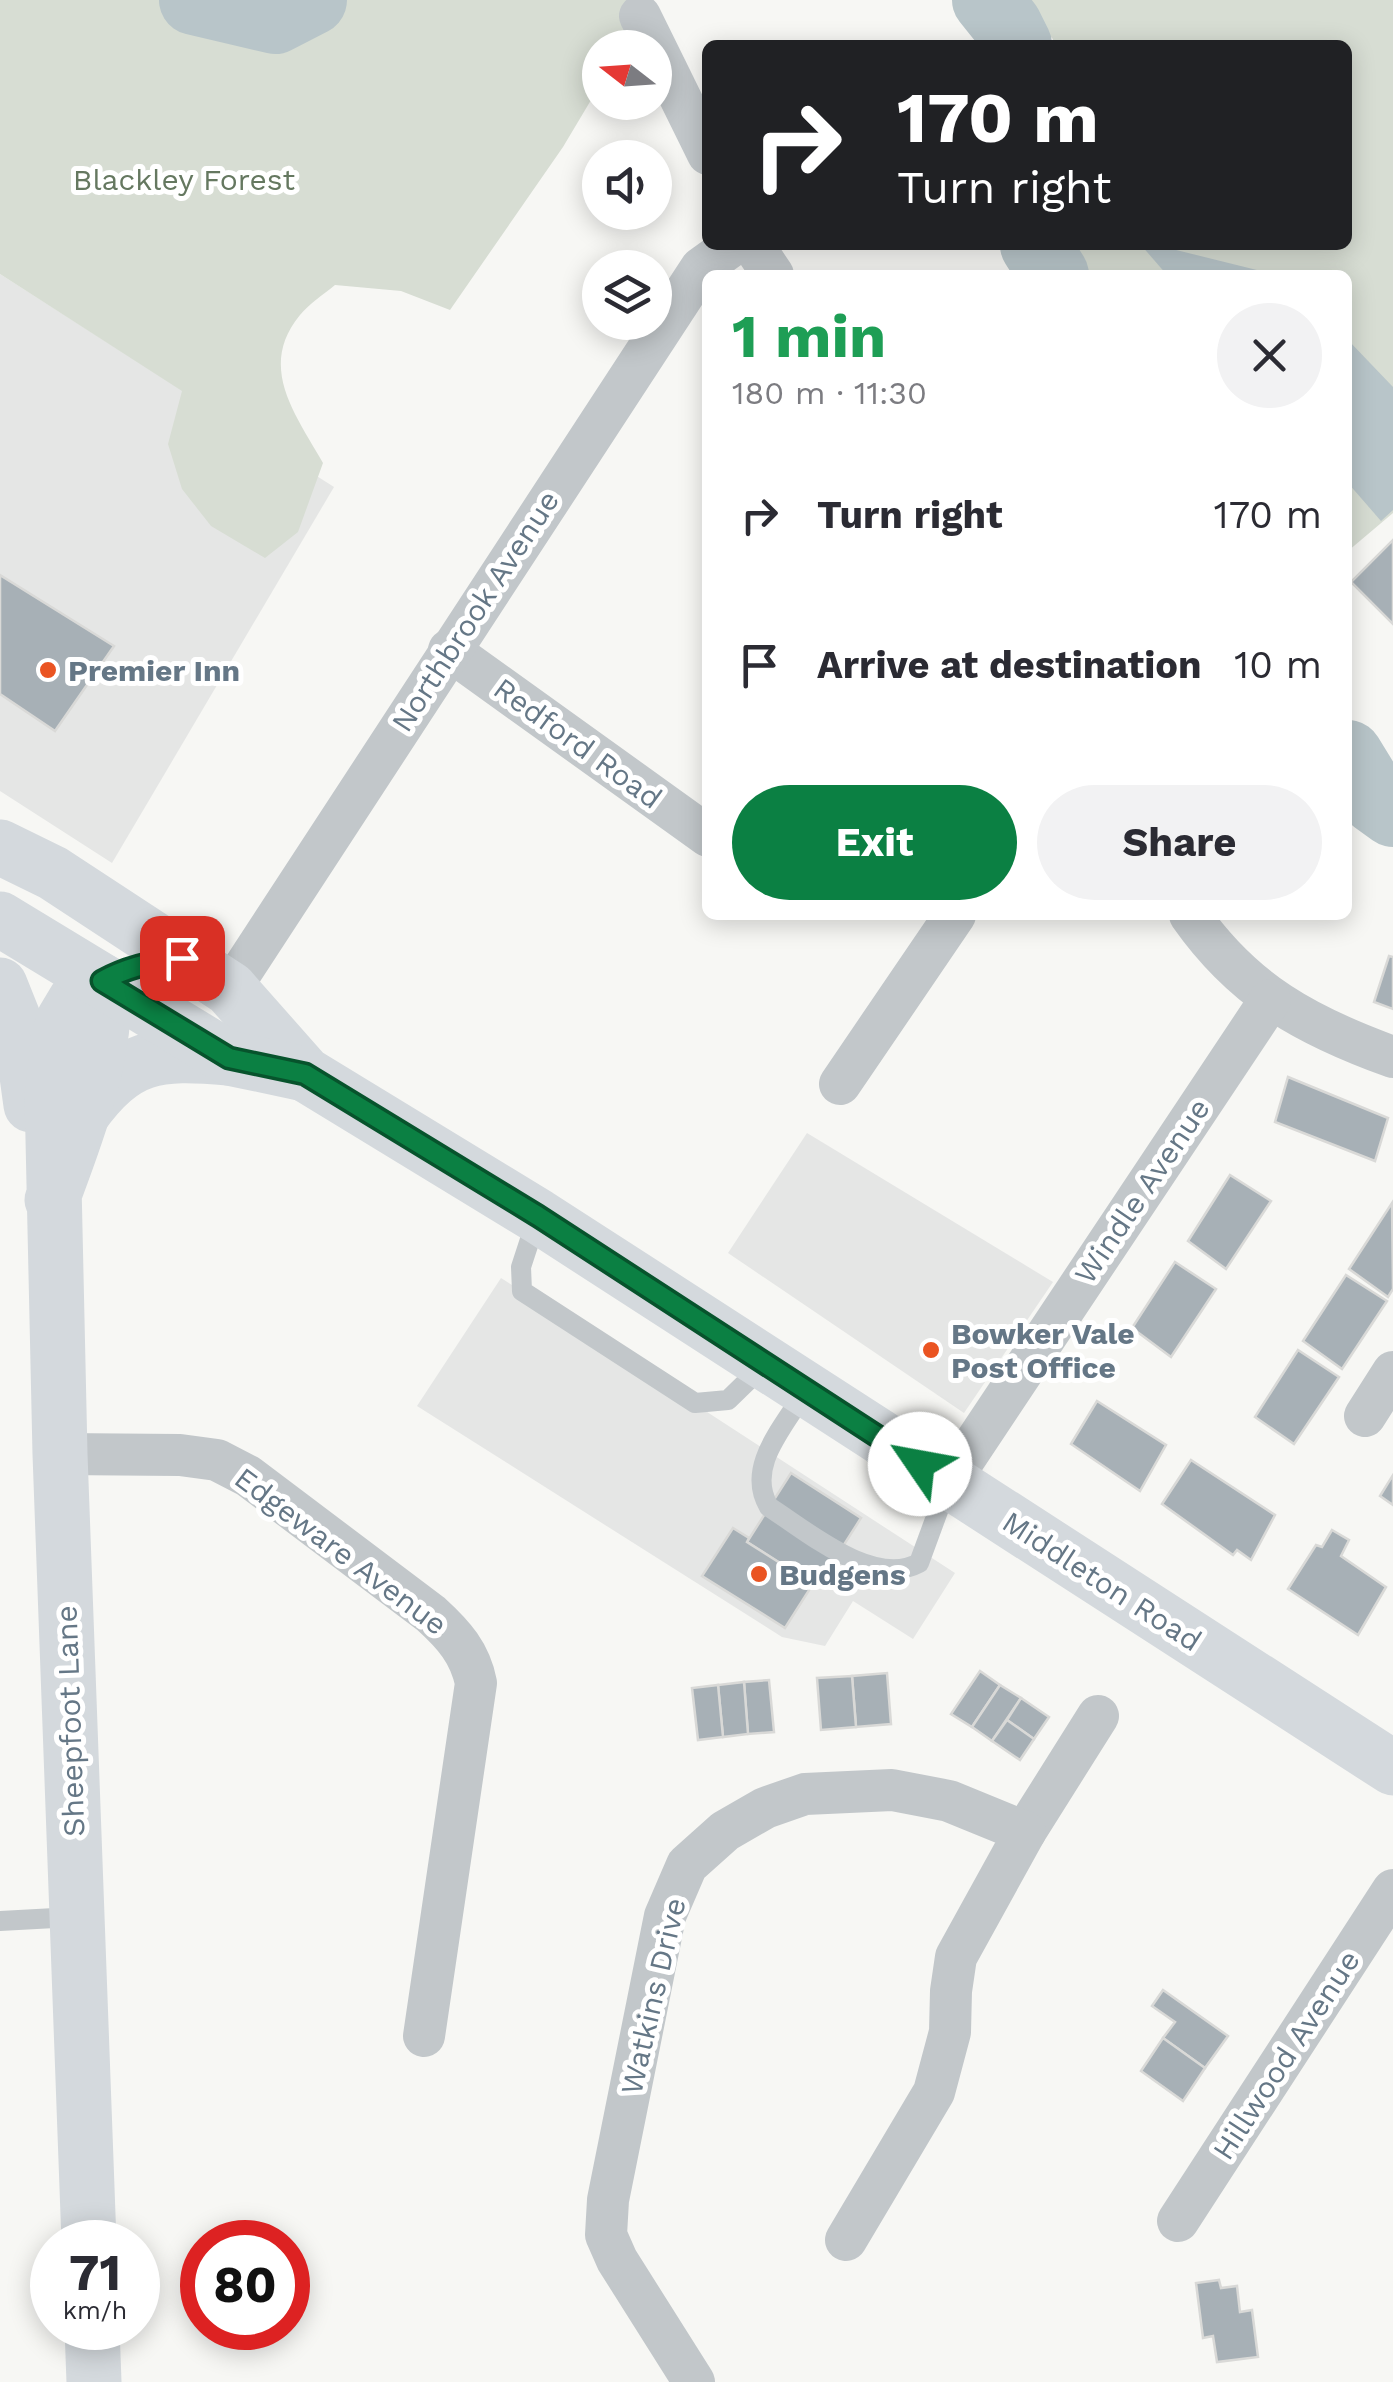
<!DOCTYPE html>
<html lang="en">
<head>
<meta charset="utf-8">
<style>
	:root { --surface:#fff; --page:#f2f2f3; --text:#2b2b33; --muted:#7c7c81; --accent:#0b8043 }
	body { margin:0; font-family:"Work Sans",sans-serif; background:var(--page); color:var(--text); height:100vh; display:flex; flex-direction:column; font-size:38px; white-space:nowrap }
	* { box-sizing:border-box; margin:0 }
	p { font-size:32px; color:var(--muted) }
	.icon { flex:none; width:55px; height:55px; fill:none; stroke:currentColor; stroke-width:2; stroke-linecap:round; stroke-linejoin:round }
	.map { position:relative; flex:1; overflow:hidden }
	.side { position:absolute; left:702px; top:270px; width:650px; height:650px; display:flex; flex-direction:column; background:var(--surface); border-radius:15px; box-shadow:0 5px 25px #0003 }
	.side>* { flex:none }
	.banner { position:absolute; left:702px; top:40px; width:650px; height:210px; border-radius:15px; box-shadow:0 5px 25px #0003; background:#202124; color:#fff; overflow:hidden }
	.needle { width:65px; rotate:287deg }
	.tools { position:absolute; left:582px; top:30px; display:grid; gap:20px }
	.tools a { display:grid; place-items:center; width:90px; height:90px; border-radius:50%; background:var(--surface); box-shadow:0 5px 25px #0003; font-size:50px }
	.speed { position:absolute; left:30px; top:2220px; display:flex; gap:20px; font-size:50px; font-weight:700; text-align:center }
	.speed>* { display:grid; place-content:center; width:130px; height:130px; border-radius:50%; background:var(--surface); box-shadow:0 5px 25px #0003; line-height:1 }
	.speed small { font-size:25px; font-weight:400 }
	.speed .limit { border:15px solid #d22; background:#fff; color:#111 }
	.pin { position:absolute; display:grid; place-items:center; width:85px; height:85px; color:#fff; margin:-42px; border-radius:20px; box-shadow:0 5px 15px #0006 }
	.me { position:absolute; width:110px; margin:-55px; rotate:303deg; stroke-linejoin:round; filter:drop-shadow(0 0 8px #0008) }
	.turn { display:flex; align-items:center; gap:35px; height:210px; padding:0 30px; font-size:45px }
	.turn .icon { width:130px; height:130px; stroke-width:2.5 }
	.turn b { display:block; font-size:70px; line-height:85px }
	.round { display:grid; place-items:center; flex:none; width:105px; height:105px; border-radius:52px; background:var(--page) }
	.headline { display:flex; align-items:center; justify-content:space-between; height:170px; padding:0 30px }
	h1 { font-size:60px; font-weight:700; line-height:75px; color:#1e9e55 }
	.primary-button { display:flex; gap:20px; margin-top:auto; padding:20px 30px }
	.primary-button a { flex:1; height:115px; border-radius:60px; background:var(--accent); color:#fff; font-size:40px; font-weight:700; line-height:115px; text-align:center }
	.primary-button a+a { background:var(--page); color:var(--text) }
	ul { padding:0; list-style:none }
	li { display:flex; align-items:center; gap:30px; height:150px; padding:0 30px }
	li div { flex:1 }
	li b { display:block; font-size:38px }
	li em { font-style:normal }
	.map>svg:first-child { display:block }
</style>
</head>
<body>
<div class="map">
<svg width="1393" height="2382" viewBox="0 0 1393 2382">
	<rect width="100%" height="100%" fill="#f7f7f4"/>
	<!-- built -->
	<g fill="#e5e6e5">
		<polygon points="0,274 334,487 112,863 0,791"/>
		<polygon points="807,1133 1053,1282 964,1413 728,1253"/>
		<polygon points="501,1278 955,1573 913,1639 853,1601 825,1646 782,1637 417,1406"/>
	</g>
	<!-- green -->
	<g fill="#d7ddd3">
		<path d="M0,0H650L622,47L600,48V85L563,147L450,310L401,291L335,285C324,294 309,304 300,315C257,367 296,415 323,463L298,532L265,558L211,526L182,489L168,444L182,391L0,274Z"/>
		<polygon points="1013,0 1393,0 1393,513 1348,551 1348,275 1079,275 1062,245 1348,245 1348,45 1052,45 1053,39"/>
	</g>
	<!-- water -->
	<g fill="#b8c5c9">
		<polygon points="1141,245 1156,245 1277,275 1167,275"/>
		<polygon points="1348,340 1393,387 1393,510 1381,521 1348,483"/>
	</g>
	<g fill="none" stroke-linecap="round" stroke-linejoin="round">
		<!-- river -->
		<g stroke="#b8c5c9" stroke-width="70">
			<polyline points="194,0 275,19 312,0"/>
			<polyline points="987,0 1007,25 1017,45"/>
			<polyline points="1035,245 1054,275"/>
			<polyline points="1348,755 1375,799 1393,812"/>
		</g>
	</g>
	<!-- building -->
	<g fill="#a7b0b6" stroke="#d9d9d7" stroke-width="2.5">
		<polygon points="1393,540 1393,624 1351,582"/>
		<polygon points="0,575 114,646 55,731 0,694"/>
		<polygon points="1389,956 1393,957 1393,1009 1374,1002"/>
		<polygon points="1288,1077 1388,1118 1375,1161 1275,1122"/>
		<polygon points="1230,1175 1271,1201 1226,1269 1188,1241"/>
		<polygon points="1392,1203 1393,1289 1388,1297 1349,1269"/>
		<polygon points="1175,1262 1216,1289 1171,1357 1132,1328"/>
		<polygon points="1346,1275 1387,1301 1342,1369 1303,1341"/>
		<polygon points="1298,1350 1339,1377 1294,1444 1255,1417"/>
		<polygon points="1097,1401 1166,1445 1140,1491 1071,1444"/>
		<polygon points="1191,1460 1275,1515 1251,1560 1237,1550 1233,1555 1162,1504"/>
		<polygon points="791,1473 861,1518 817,1587 747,1542"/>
		<polygon points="1393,1475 1393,1505 1380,1496"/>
		<polygon points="733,1528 749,1538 747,1542 813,1584 785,1628 702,1576"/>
		<polygon points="1332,1530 1349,1540 1341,1556 1386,1587 1358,1635 1288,1589 1316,1545 1322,1547"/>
		<polygon points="980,1671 1000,1685 972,1727 951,1714"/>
		<polygon points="887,1673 891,1724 856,1727 852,1676"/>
		<polygon points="852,1676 856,1727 821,1730 817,1678"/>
		<polygon points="769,1680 774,1732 748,1734 744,1682"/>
		<polygon points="744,1682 748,1734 723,1737 718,1685"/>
		<polygon points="718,1685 723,1737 698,1740 692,1688"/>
		<polygon points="1000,1685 1021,1698 992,1741 972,1727"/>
		<polygon points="1021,1698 1049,1717 1034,1739 1007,1720"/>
		<polygon points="1007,1720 1034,1739 1020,1760 992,1741"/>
		<polygon points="1163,1990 1228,2036 1205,2068 1163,2038 1175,2022 1152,2006"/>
		<polygon points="1163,2038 1205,2068 1183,2101 1141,2071"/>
		<polygon points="1219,2280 1221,2288 1237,2286 1240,2312 1252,2310 1258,2357 1217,2362 1213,2336 1203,2338 1196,2283"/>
	</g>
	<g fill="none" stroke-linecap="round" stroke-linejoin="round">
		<!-- service -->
		<g stroke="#c2c7ca" stroke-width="20">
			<polyline points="537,1218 521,1267 522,1291 695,1403 728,1400 764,1365"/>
			<path d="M804,1393C784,1427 745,1467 769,1507C807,1531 873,1588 919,1563L948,1484"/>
			<polyline points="0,1921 73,1917"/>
		</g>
		<!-- minor -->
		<g stroke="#c2c7ca" stroke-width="42">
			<polyline points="640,16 708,154"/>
			<polyline points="753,245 773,275"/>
			<polyline points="449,650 708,836"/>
			<path d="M1190,915C1244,992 1307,1026 1393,1057"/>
			<polyline points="230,989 701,268 733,245"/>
			<polyline points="840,1084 955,915"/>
			<polyline points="1365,1416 1393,1372"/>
			<path d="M60,1454L180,1455L217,1460L248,1476L431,1614C454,1635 470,1653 476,1683L424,2036"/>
			<polyline points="949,1482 1270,1000"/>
			<polyline points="1025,1832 1098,1716"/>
			<polyline points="1178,2221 1393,1890"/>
			<polyline points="694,2382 617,2260 606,2235 608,2200 665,1916 687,1865 725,1831 765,1808 805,1794 892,1790 949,1801 1025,1832 956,1957 951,1991 950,2032 934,2092 846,2240"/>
		</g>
		<!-- primary -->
		<g stroke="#d4d9dd" stroke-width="55">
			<polyline points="0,985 22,1040 31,1105"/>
			<path d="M81,1116C126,1054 156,1052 229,1058"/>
			<path d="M52,1200C75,1139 111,1046 102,981L76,999L64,1019L58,1040L52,1094L60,1454L89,2242"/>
			<polyline points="92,2328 94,2382"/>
		</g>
		<!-- trunk -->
		<g stroke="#d4d9dd" stroke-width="55">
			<polyline points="0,847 53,873 230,989 305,1074 538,1216 1393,1768"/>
			<polyline points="0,919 229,1058 305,1074"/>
		</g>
	</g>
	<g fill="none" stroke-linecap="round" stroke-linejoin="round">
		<defs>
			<path id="route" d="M182,958C154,961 127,967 102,981L229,1058L305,1074L538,1216L920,1464"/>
		</defs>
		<!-- route casing -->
		<use href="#route" stroke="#07532c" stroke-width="25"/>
		<!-- route -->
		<use href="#route" stroke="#0b8043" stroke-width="18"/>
	</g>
	<!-- markers -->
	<g fill="#ea5422" stroke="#fff" stroke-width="4">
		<circle cx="48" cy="670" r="10"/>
		<circle cx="931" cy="1350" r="10"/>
		<circle cx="759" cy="1574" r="10"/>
	</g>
	<g text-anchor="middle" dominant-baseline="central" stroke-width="10" stroke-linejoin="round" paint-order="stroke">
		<!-- park labels -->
		<g font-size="30" fill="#657860" stroke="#fff">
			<text x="184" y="179">Blackley Forest</text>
		</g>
		<!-- street labels -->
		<g font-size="30" fill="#657786" stroke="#fff">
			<text transform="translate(475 611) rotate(-57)">Northbrook Avenue</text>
			<text transform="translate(578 743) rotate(36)">Redford Road</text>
			<text transform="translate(1142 1191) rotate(-56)">Windle Avenue</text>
			<text transform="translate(341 1551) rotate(37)">Edgeware Avenue</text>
			<text transform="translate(1102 1581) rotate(33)">Middleton Road</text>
			<text transform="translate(70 1721) rotate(-92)">Sheepfoot Lane</text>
			<text transform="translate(653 1996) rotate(-77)">Watkins Drive</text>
			<text transform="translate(1286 2055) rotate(-57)">Hillwood Avenue</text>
		</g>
		<!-- poi labels -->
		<g font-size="30" font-weight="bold" fill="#657786" stroke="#fff" text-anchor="start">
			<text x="68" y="670">Premier Inn</text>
			<text x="951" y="1333">Bowker Vale<tspan x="951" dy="34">Post Office</tspan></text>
			<text x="779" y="1574">Budgens</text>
		</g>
	</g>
</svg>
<div class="tools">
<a><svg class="needle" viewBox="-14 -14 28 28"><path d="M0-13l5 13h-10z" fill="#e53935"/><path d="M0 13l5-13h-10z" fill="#7c7c81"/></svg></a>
<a><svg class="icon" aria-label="sound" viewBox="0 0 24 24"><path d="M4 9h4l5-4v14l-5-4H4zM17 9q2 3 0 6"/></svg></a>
<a><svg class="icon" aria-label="layers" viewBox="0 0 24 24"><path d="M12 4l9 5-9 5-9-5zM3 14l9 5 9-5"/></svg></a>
</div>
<div class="speed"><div>71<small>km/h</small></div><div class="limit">80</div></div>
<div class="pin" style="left:182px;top:958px;background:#d93025"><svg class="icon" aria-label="arrive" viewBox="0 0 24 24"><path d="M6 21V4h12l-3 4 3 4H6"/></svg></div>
<svg class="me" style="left:920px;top:1464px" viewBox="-20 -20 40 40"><circle r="19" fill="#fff"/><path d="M0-13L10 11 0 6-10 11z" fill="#0b8043"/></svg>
<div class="banner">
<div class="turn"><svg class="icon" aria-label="right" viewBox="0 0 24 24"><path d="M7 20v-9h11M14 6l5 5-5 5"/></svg><div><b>170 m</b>Turn right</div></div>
</div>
<section class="side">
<div class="headline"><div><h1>1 min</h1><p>180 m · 11:30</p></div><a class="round"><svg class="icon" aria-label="close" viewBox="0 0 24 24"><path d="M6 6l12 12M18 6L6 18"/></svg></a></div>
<ul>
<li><svg class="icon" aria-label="right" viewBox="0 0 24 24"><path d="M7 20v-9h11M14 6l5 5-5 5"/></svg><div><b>Turn right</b></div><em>170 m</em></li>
<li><svg class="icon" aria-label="arrive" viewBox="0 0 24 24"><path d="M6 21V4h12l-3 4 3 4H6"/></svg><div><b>Arrive at destination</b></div><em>10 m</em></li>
</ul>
<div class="primary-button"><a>Exit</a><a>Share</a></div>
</section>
</div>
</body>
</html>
